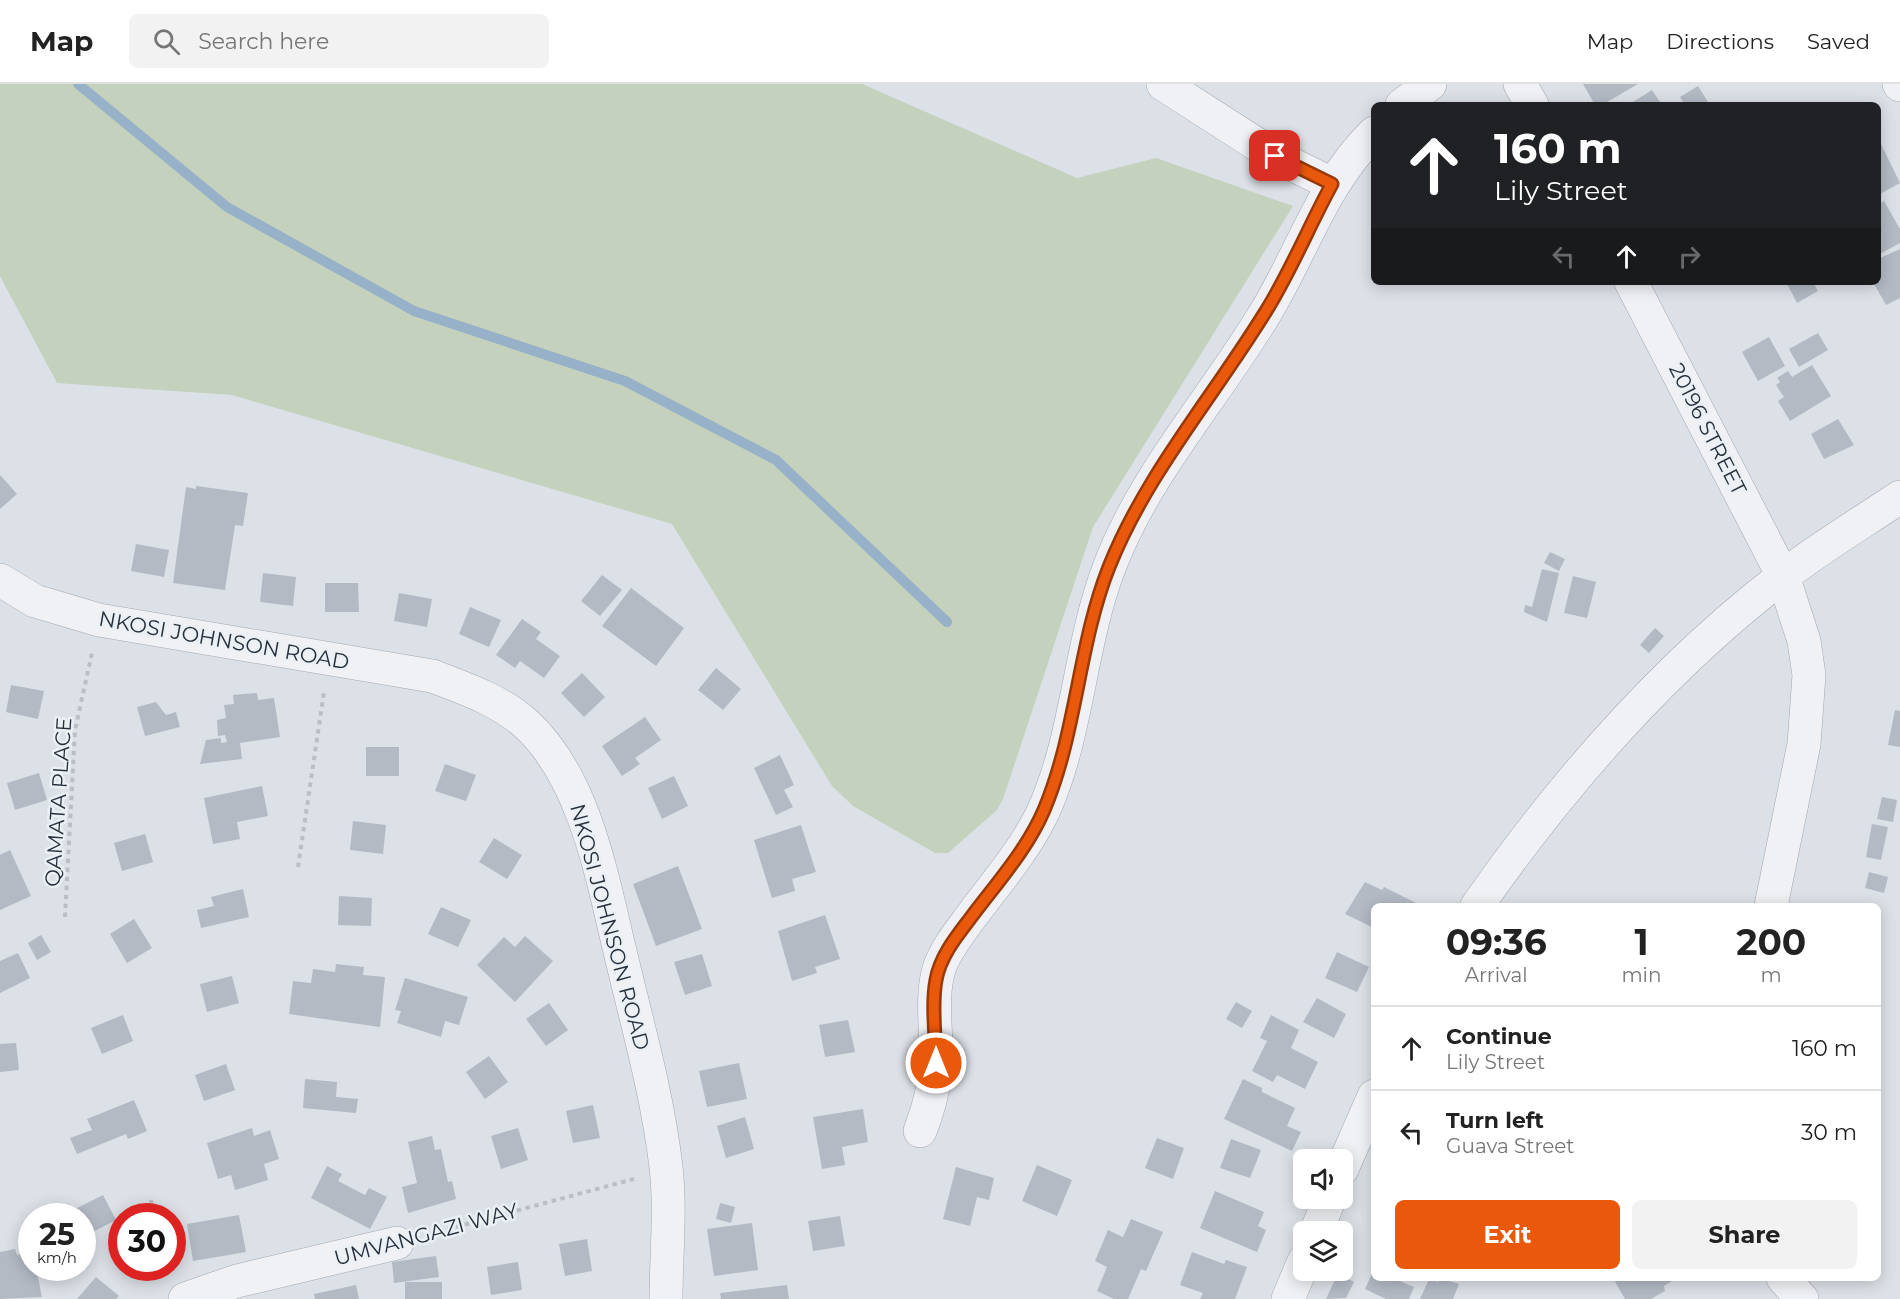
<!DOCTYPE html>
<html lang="en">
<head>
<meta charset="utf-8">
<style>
	:root { --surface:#fff; --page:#f2f2f2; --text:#222; --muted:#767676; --line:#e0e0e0; --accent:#ea580c }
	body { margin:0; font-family:Montserrat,sans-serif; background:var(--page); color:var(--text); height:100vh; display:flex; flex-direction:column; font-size:22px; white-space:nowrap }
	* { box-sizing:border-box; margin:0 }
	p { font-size:20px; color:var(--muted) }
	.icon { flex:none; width:33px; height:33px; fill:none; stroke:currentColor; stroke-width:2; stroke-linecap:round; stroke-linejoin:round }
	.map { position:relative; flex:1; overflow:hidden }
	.side { position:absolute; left:1371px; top:819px; width:510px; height:378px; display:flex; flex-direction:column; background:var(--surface); border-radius:9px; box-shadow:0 3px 15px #0003 }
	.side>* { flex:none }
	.banner { position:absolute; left:1371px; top:18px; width:510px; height:183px; border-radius:9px; box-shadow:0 3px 15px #0003; background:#202124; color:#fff; overflow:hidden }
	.buttons { position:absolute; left:1293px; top:1065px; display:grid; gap:12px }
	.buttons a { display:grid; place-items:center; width:60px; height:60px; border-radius:9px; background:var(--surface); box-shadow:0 3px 15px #0003; font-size:30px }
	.speed { position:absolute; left:18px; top:1119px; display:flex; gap:12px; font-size:30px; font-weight:700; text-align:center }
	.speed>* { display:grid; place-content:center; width:78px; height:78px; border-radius:50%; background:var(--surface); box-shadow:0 3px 15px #0003; line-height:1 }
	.speed small { font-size:15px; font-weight:400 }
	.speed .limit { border:9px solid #d22; background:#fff; color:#111 }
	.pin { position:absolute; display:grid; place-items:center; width:51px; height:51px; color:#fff; margin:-26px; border-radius:12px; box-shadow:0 3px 9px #0006 }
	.me { position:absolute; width:66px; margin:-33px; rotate:0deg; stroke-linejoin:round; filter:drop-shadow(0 0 4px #0008) }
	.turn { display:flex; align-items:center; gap:21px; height:126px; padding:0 24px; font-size:27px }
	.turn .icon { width:78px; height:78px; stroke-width:2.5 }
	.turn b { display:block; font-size:42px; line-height:51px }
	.lanes { display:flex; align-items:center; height:57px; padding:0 24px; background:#0003; justify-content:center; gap:30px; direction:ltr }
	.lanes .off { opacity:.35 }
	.eta { display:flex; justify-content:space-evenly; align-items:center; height:102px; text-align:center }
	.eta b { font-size:36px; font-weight:700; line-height:42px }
	.action { display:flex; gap:12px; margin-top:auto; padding:12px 24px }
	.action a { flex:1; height:69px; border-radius:9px; background:var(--accent); color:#fff; font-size:24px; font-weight:700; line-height:69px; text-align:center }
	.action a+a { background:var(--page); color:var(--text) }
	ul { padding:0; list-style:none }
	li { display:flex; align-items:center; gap:18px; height:84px; padding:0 24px; border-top:2px solid var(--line) }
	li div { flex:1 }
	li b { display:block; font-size:22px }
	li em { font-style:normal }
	header { display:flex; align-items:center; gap:36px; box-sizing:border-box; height:84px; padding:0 30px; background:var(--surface); border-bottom:2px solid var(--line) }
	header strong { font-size:28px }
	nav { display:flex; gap:33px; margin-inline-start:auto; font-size:21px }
	.search { width:420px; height:54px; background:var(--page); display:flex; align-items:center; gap:15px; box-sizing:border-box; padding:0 21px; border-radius:9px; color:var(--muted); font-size:22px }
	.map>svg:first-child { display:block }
</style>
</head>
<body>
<header>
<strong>Map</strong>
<div class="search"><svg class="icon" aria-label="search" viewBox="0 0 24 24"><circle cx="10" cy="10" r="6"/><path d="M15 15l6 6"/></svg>Search here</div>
<nav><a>Map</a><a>Directions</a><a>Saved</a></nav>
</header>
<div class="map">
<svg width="1900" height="1215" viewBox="0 0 1900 1215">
	<rect width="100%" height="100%" fill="#dce1e7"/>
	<!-- green -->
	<polygon fill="#c3d1bd" points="0,0 862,0 1077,94 1156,74 1293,122 1093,443 1003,715 997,726 948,769 935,769 853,722 832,702 672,440 232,311 57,299 0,192"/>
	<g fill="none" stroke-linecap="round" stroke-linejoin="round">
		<!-- stream -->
		<polyline stroke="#96b1c8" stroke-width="10" points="78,0 227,123 414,227 625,297 776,376 947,538"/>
	</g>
	<!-- building -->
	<g fill="#b3bac4">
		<polygon points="1583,0 1638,0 1602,21 1595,21"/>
		<polygon points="1698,2 1708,18 1704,21 1685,21 1680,13"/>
		<polygon points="1652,6 1662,21 1628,21"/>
		<polygon points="1880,58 1900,99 1878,111 1878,59"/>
		<polygon points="1884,117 1900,145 1900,159 1878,171 1878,120"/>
		<polygon points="1900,165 1900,214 1886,221 1873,198 1878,198 1878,175"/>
		<polygon points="1786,198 1813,198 1818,207 1797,219"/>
		<polygon points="1818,249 1828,266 1799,283 1789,265"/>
		<polygon points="1769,253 1785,282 1758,297 1742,268"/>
		<polygon points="1812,281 1831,312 1790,337 1778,317 1784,313 1776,301 1780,298 1777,294 1788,287 1792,293"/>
		<polygon points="1838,335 1854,361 1824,375 1811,350"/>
		<polygon points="0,391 17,410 0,425"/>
		<polygon points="196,402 248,409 243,442 235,441 225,506 173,499 186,403 196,405"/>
		<polygon points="136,460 169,466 164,493 131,487"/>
		<polygon points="1550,468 1565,475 1559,487 1544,479"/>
		<polygon points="1542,485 1559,489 1547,538 1524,528 1525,521 1532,523"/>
		<polygon points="263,489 296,493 293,522 260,518"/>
		<polygon points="602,491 622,506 600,532 581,517"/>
		<polygon points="1573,492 1596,498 1587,534 1564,529"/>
		<polygon points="325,499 358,499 359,528 325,528"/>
		<polygon points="631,504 684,544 656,582 602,542"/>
		<polygon points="399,509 432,515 427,543 394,537"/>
		<polygon points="470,523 501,536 489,563 459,550"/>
		<polygon points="522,535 541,548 536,555 560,572 544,594 520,577 515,584 496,571"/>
		<polygon points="1655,544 1664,552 1649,569 1640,561"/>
		<polygon points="716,584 741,605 723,626 698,606"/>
		<polygon points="582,589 605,613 584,633 561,609"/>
		<polygon points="11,601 44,607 38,635 6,628"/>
		<polygon points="257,609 258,616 274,614 280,653 240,659 242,675 200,680 206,656 221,654 221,659 227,658 225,651 218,652 217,636 226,634 224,621 234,620 233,611"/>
		<polygon points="156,618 166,631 176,628 180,643 145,652 137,623"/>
		<polygon points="1895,626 1900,627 1900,663 1888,661"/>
		<polygon points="645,633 661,656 635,674 640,680 622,692 602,662"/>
		<rect x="366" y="663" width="33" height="29"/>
		<polygon points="780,671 794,701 784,706 793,723 776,731 754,684"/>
		<polygon points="445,680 476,691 466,717 435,707"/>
		<polygon points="39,689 47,716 15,726 7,699"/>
		<polygon points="674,692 688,722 662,735 648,704"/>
		<polygon points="262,702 268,732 237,738 240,755 213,760 204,714"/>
		<polygon points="1882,713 1897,716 1893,738 1877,735"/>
		<polygon points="353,737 386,741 383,770 350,766"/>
		<polygon points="1872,740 1888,743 1881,776 1866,773"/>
		<polygon points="801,741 816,788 792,795 795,807 772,814 754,756"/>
		<polygon points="145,750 153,778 122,787 114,759"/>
		<polygon points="494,754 522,771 507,795 479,778"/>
		<polygon points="10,766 31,812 0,826 0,771"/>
		<polygon points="678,782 702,845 656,862 633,800"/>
		<polygon points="1869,788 1888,793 1884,809 1865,804"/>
		<polygon points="1365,798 1382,806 1384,803 1418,820 1374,822 1374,844 1345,830"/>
		<polygon points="243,805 249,833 201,844 197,826 214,822 211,813"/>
		<polygon points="339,812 372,814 371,842 338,841"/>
		<polygon points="441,823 471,836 458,863 428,850"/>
		<polygon points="825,831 840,875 815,883 817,889 792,897 778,847"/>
		<polygon points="134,835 152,864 127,879 110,850"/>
		<polygon points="41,851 51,868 37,876 28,859"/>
		<polygon points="525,852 553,877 515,918 477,881 504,853 515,863"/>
		<polygon points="1337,868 1369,883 1357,908 1325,894"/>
		<polygon points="18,869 30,894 0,909 0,877"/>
		<polygon points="702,870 712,902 685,911 674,878"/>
		<polygon points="336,880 364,883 363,891 385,893 380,943 289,930 293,897 311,899 313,885 335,888"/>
		<polygon points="232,892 239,919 207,928 200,900"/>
		<polygon points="405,894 468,913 459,941 445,937 441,953 397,939 401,927 395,926"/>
		<polygon points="1317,914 1346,930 1334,954 1303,938"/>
		<polygon points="1236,918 1252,927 1242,944 1226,935"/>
		<polygon points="549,919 568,946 546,962 526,935"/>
		<polygon points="123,931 133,957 102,970 91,944"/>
		<polygon points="1271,931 1299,946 1291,964 1318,978 1305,1005 1277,991 1273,998 1252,987 1267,957 1260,954"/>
		<polygon points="848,936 855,968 825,973 819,941"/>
		<polygon points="16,959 19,986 0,988 0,960"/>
		<polygon points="489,972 508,998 485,1015 466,988"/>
		<polygon points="739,979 747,1015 707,1023 699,987"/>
		<polygon points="226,980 235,1006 204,1017 195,991"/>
		<polygon points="305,995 337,998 336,1013 358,1015 356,1029 303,1024"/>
		<polygon points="1243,995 1262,1004 1262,1008 1295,1024 1287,1042 1301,1048 1292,1067 1224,1035"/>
		<polygon points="134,1016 147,1047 128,1055 126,1050 77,1070 70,1054 92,1046 87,1035"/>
		<polygon points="593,1021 600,1054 573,1059 566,1027"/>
		<polygon points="863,1025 868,1058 842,1063 845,1081 822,1085 813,1033"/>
		<polygon points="745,1033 754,1065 726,1074 717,1042"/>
		<polygon points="252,1044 254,1052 270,1046 279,1075 264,1080 268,1096 235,1106 231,1091 218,1095 207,1059"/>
		<polygon points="518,1044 528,1076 501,1085 491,1052"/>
		<polygon points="432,1052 435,1066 441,1065 448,1098 452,1097 456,1115 408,1129 402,1103 417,1099 408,1058"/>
		<polygon points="1157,1054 1184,1064 1173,1095 1145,1084"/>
		<polygon points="1231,1055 1261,1066 1250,1094 1220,1084"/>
		<polygon points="1037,1081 1072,1096 1057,1132 1022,1117"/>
		<polygon points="327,1082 342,1090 338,1097 365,1111 369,1104 387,1113 370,1145 311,1114"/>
		<polygon points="956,1083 994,1094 989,1116 977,1113 970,1142 943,1135"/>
		<polygon points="1215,1107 1264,1128 1258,1142 1266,1146 1257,1168 1200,1144"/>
		<polygon points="103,1111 116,1136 87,1151 82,1143 82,1132 77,1132 73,1126"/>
		<polygon points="720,1119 735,1123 731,1139 716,1135"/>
		<polygon points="239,1131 246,1168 193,1177 187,1140"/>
		<polygon points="840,1132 845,1162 813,1167 808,1137"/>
		<polygon points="1131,1135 1163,1148 1146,1187 1141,1185 1128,1215 1114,1215 1097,1207 1107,1183 1095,1177 1108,1146 1123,1153"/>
		<polygon points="752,1139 758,1186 714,1192 707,1145"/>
		<polygon points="587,1155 592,1187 565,1192 559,1160"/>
		<polygon points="15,1165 17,1171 32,1168 32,1184 36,1184 42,1213 0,1215 0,1168"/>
		<polygon points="1192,1168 1224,1180 1226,1176 1247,1183 1235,1215 1200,1215 1203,1209 1180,1201"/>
		<polygon points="436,1172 439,1193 394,1199 392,1178"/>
		<polygon points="518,1178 522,1206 491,1211 487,1183"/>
		<polygon points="1374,1185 1374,1194 1393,1194 1414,1203 1409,1215 1386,1215 1365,1205"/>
		<polygon points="1338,1189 1354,1198 1346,1214 1326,1215"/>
		<polygon points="96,1193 119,1212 116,1215 77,1215"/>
		<polygon points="1440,1194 1459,1200 1453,1215 1420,1215 1429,1195 1438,1198"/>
		<polygon points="1613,1194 1677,1194 1664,1202 1665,1207 1651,1215 1625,1215"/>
		<rect x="405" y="1198" width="37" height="17"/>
		<polygon points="356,1201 359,1215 315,1215 314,1210"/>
		<polygon points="787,1201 789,1215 721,1215 720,1209"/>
	</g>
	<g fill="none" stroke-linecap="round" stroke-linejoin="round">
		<defs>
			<g id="street">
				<polyline points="1163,0 1275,72 1332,100"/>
				<polyline points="1520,0 1532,21"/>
				<polyline points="1899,0 1900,1"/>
				<polyline points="1402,21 1430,0"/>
				<polyline points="1631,198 1783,492 1804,557 1809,591 1804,660 1771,822"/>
				<path d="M0,496L35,517L99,536L432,592C464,604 499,616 525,639C588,695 604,805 624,884C640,950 658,1015 666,1083C671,1125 666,1173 666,1215"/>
				<path d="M1477,822C1563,699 1663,584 1783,492C1820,464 1861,439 1900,413"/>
				<path d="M920,1047C929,1024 935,1002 936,977C937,946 930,911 940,882C947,864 959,849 970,834C995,800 1025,766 1043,728C1078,651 1079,563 1109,484C1144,390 1216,312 1267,226C1303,166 1323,99 1374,49"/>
				<polyline points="1342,1085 1374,1012"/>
				<polyline points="1316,1148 1330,1114"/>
				<polyline points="1783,1194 1802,1215"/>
				<polyline points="185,1215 237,1197 397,1159"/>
				<polyline points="1288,1215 1304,1177"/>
			</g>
		</defs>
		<!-- street casing -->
		<use href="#street" stroke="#a2a8b1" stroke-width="34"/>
		<!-- path -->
		<g stroke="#bbbfc5" stroke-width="4" stroke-dasharray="4.5 4.5" stroke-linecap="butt">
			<polyline points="298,783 324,608"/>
			<polyline points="65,833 75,646 92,569"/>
			<polyline points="151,1116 153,1132"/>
			<polyline points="430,1150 634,1095"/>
			<polyline points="156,1184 159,1193"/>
		</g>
		<!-- street -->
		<use href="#street" stroke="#eff1f5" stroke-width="33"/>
	</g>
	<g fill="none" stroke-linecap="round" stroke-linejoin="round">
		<defs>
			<path id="route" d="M936,979C936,953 931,922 936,896C940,873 956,853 969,836C995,801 1027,766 1044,726C1077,648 1078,561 1109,483C1146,390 1214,312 1266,227C1291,187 1309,142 1332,100L1275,72"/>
		</defs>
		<!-- route casing -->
		<use href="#route" stroke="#983908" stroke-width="15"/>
		<!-- route -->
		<use href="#route" stroke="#ea580c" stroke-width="10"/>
	</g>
	<g text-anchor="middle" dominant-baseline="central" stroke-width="5" stroke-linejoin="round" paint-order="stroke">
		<!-- street labels -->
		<g font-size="21" fill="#26303d" stroke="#ebf0f4">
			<text transform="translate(1708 345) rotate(63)">20196 STREET</text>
			<text transform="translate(224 556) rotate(10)">NKOSI JOHNSON ROAD</text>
			<text transform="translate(58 718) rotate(-86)">QAMATA PLACE</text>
			<text transform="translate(610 843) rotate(75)">NKOSI JOHNSON ROAD</text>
			<text transform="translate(426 1150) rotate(-15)">UMVANGAZI WAY</text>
		</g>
	</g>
</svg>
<div class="buttons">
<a><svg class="icon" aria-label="sound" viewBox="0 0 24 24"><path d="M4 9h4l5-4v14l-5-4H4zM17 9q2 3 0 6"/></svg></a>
<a><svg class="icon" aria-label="layers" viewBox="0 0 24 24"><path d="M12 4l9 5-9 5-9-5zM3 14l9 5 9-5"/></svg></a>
</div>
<div class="speed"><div>25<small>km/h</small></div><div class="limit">30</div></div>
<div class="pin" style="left:1275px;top:72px;background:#d93025"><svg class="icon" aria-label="arrive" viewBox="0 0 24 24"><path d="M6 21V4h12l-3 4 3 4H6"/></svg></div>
<svg class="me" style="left:936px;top:979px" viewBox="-20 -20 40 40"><circle r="17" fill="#ea580c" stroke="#fff" stroke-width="3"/><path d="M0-11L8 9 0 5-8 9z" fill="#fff"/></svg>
<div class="banner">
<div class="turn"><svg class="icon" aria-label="ahead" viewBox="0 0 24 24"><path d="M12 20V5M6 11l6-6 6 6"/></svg><div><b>160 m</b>Lily Street</div></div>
<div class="lanes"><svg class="icon off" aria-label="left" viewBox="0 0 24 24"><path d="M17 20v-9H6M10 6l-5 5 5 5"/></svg><svg class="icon" aria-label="ahead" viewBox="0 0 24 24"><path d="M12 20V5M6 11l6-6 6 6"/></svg><svg class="icon off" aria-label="right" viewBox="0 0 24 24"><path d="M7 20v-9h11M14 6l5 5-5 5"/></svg></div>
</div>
<section class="side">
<div class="eta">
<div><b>09:36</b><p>Arrival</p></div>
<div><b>1</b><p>min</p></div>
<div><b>200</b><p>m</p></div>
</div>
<ul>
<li><svg class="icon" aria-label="ahead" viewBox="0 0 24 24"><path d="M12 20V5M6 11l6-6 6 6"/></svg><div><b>Continue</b><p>Lily Street</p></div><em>160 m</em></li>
<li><svg class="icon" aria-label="left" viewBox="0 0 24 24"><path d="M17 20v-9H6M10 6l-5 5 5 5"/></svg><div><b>Turn left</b><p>Guava Street</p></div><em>30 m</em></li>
</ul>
<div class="action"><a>Exit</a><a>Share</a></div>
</section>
</div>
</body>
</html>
